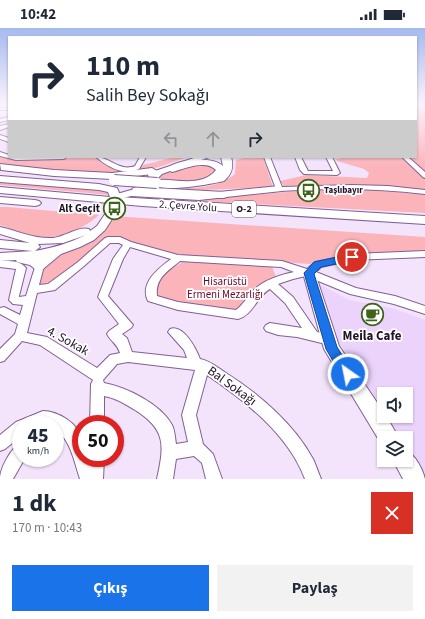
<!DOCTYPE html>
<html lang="tr">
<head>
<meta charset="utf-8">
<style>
	:root { --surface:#fff; --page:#f2f2f3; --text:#1f2937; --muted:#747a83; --accent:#1a73e8 }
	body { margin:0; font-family:"Source Sans 3",sans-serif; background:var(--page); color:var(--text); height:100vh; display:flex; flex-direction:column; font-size:15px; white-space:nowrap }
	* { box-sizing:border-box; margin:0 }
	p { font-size:13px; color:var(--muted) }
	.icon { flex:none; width:22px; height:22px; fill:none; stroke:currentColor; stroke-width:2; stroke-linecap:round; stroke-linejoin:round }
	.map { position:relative; height:451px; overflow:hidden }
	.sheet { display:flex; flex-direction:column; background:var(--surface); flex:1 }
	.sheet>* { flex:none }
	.banner { position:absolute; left:8px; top:8px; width:409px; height:122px; border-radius:0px; box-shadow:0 1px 3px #0004; background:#fff; color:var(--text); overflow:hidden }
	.buttons { position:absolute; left:377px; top:359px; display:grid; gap:8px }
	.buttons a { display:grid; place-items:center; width:36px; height:36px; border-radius:0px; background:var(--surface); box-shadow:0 1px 3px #0004; font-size:20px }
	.speed { position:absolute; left:12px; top:387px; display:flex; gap:8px; font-size:20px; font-weight:700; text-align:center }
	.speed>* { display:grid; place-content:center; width:52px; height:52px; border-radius:50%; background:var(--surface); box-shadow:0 1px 3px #0004; line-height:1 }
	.speed small { font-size:10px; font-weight:400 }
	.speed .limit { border:6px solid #d22; background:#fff; color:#111 }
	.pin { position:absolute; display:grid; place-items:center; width:34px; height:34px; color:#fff; margin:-17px; border:2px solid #fff; border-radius:50%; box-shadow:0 1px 4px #0007 }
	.me { position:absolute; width:44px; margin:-22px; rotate:327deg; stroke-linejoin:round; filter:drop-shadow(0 0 3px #0008) }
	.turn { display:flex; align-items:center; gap:14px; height:84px; padding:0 12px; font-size:18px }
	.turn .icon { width:52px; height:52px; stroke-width:2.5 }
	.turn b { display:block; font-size:28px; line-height:34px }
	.lanes { display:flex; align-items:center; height:38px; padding:0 12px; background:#0003; justify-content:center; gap:20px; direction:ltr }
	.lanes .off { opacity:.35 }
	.round { display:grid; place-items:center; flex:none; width:42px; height:42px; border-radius:0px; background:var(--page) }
	.overview { display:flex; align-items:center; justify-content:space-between; height:68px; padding:0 12px }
	h1 { font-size:24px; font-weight:700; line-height:30px }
	.action { display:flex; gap:8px; margin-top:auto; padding:8px 12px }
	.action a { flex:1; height:46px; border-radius:0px; background:var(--accent); color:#fff; font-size:16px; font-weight:700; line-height:46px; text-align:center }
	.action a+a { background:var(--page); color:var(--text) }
	.status { display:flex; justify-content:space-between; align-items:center; height:28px; padding:0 20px; background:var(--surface); direction:ltr }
	.status svg { height:11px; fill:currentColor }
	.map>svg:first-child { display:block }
</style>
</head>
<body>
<div class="status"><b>10:42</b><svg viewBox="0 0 49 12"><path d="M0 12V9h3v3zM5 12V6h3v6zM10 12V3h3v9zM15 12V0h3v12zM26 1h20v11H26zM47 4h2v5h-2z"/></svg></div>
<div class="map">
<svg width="425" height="451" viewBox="0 0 425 451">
	<rect width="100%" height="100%" fill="#f3e4fc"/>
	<!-- built -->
	<polygon fill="#ecd3fc" points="316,254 349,272 395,281 425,292 425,447 406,419 406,410 400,410 385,388 406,388 406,366 384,366 384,387 338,319"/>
	<!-- green -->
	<g fill="#fcb4bb">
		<polygon points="416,76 421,76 425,79 425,148 405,129 416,129"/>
		<path d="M0,129L14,132H42L92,129L102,132L106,136L119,142L134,141L143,137L175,129H187C166,137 143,145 121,146C85,149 46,141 10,138L0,135Z"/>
		<path d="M248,129H263L273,159L204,162L166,160C189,160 216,162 235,146L236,132Z"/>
		<polygon points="339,129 403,129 425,150 425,162 354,156 284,158 280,153 306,147 367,150 369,145 364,141 337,133 336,131 340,131"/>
		<polygon points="193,136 205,136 217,139 217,147 191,155 152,152 173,142"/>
		<polygon points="0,152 110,162 110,167 0,157"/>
		<polygon points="337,161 383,161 425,166 425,185 125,169 131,167 201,171 298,163"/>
		<path d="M0,179H8L99,187C81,203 56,213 32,209C22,207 10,200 0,197Z"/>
		<path d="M113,188L425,209V223L351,227L309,236L182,227L108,210L58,251L37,259C38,253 40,243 44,238C63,218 103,217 113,188Z"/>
		<path d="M185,233L272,238L277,252L235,284L161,271L156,266C155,247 171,241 185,233Z"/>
	</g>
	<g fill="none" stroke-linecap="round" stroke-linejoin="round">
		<!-- major-tunnel-far1 -->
		<polyline stroke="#d4c5dc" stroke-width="8" stroke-dasharray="8 4.5" stroke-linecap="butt" points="118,172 120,168"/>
		<!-- major-tunnel -->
		<polyline stroke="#d4c5dc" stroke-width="11" stroke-dasharray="11 5.5" stroke-linecap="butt" points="109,188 118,171"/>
		<defs>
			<g id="minor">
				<rect x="0" y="80" width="9" height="2"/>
				<polygon points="9,89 9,92 0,94 0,91"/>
				<polygon points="9,96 9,99 0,102 0,98"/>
				<polygon points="0,107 9,110 9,114 0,111"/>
				<polygon points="0,124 9,127 9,129 67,129 64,131 16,132 0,128"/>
				<path d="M96,129C110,129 119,144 135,138L140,129H146L139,141C123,148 108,139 96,129Z"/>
				<path d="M264,129H270L282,159L352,157L388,158L425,162V166C376,160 328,160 279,163L276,161Z"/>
				<polygon points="295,129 301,129 308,143 333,143 326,129 332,129 340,145 337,147 304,146 300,142"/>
				<polygon points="402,129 408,129 425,144 425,150 423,149"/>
				<path d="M108,209H120L131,214L178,227L282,233L307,241L315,234L353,226L425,223V229L353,232L321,239L316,244L356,260L395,268L425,278V286L394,276L350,266L306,248L293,251L278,256L293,269L317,304L334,308L336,312L334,316L330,317L297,309L278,307L266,303L264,300L266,297L270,295L302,300L285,275L270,261C257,268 253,287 238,291L178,282L148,273C139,255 159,240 171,231L130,219L123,231L108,268L133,297L131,300L122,306L127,310L132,324L187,330L184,322L168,304L170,301C183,296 196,320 200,331C209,332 218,340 226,345C258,365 295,397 313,431C316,437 318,444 321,451H305C288,406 245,373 207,347L196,387L203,416L213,426L222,451H206L202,435L194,428L176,431L173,451H157C164,418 167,402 135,382C125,376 116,370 104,368V396H90L91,356L93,352L40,317L22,313L4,333L0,334V321L15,306L18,296L0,286V280L4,279L20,287L23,277L13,276L9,272L16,241L0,239V233C9,233 20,232 26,240L19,268V269L26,268L36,236L39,235L44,238L39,257L48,256L78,234L105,210ZM110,215H119L123,217L113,231L98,269L119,296L109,303L107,306C111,314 117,315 120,325L110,327L97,340L47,309L27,305L37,265L55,262L84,238ZM180,233L281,239L294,244C280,247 263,252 253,263C247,269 243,277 236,282L178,274L157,268C155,250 168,243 180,233ZM128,334L195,342L182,387L188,414L176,416C175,410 175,403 172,397C161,376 126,359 104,355L103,352L117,336Z"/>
				<path d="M43,383C57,383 79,395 81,411C82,417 81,424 81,430H104L103,451H80C74,433 71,413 55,400V396H21V408L5,421L0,423V407L16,394Z"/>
				<path d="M21,415V430H25L13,451H0C0,440 11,420 21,415Z"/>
			</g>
			<g id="major">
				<rect x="0" y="76" width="9" height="3"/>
				<polygon points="197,129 209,129 162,146 154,154 154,156 159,160 157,162 151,162 144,157 145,153 149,149 148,147 149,145"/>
				<polygon points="279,158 284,161 282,163 199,172 131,168 120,171 115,168 117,166 131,162 199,166"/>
				<path d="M109,185L114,188L105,202L94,212L80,219L61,226L43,241L39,242L35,241L30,237L17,234L16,232L0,233V225L33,223L0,220V212L30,215L0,206V199C18,203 34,211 53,210C64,209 79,198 89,201L90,203L97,198L105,186ZM86,207C69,215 53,220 35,223L40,219L38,216L63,215Z"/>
				<polygon points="309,241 314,242 315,245 339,318 384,385 384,388 386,388 399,410 384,410 384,418 382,417 324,321 303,245 304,242"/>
				<path d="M406,423C415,426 423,442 425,451H403L393,432H406Z"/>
			</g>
			<g id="highway">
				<path d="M221,129H231C234,139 232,146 224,153C211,156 161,166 152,155C161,145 199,164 216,142C205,131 184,141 172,144L167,141C176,131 213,128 223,138Z"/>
				<polygon points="0,136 54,142 112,145 152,140 157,143 152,146 112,151 54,148 1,142"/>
				<polygon points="0,148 99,156 117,160 120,167 118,169 425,188 425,196 142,178 0,165 0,159 110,169 108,164 99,162 0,154"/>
				<polygon points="137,159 224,164 230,167 224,170 174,168 133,164 132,162 133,160"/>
				<polygon points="0,169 35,172 39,173 41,175 39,177 35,178 0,175"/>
			</g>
		</defs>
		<!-- minor casing -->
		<use href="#minor" stroke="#815f95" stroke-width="2"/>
		<!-- major casing -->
		<use href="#major" stroke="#815f95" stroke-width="2"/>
		<!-- highway casing -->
		<use href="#highway" stroke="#815f95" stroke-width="2"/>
		<!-- minor -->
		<use href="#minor" fill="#fff" fill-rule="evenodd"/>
		<!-- major -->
		<use href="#major" fill="#fff" fill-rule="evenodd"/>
		<!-- highway -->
		<use href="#highway" fill="#fff" fill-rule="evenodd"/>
		<defs>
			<polyline id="highway-bridge" points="114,152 157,155"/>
		</defs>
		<!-- highway-bridge casing -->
		<use href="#highway-bridge" stroke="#815f95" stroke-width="12" stroke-linecap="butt"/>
		<!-- highway-bridge -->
		<use href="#highway-bridge" stroke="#fff" stroke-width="10"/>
	</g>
	<!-- sky -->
	<linearGradient id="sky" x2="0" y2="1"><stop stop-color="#a5baee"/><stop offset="0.55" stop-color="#faf3fe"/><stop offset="1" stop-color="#faf3fe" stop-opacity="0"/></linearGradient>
	<rect width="425" height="139" fill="url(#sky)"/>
	<!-- route -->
	<polygon fill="#1a73e8" stroke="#114b97" points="352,226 356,227 357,229 356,232 321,239 314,246 337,319 354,346 353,350 348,352 343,350 326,321 304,245 314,234"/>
	<!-- icons -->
	<defs>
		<symbol id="bus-ring" viewBox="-11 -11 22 22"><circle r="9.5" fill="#fff" stroke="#3e631b" stroke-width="1.5"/><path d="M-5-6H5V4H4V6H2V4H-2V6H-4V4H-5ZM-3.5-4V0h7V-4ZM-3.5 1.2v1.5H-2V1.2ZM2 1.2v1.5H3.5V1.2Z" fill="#3e631b"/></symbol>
		<symbol id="cafe-ring" viewBox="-11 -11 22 22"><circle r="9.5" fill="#fff" stroke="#3e631b" stroke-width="1.5"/><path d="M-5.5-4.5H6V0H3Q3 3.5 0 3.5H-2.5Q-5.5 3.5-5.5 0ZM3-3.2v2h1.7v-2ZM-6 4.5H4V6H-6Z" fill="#3e631b"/></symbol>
	</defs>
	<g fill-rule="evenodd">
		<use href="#bus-ring" x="296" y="150" width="25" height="25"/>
		<use href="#bus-ring" x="102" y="168" width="25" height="25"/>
		<use href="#cafe-ring" x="360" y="274" width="25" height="25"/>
	</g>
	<g text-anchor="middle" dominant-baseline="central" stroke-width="3.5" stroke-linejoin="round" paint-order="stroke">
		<!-- far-poi labels -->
		<g font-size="9" font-weight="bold" fill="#211329" stroke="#fff" text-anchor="start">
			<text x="324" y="162">Taşlıbayır</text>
		</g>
		<!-- shield labels -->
		<rect fill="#fff" stroke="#645a69" stroke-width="1" x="232" y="173" width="24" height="16" rx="3"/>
		<g font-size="10" font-weight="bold" fill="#211329">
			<text x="244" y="181">O-2</text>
		</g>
		<!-- street labels -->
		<g font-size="11" fill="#211329" stroke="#fff">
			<text transform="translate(188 178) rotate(4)">2. Çevre Yolu</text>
		</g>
		<!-- poi labels -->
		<g font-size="11" font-weight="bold" fill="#211329" stroke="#fff" text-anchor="end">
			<text x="100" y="180">Alt Geçit</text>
		</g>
		<!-- park labels -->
		<g font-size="11" fill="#6a0724" stroke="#fff">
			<text x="225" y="253">Hisarüstü<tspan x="225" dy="13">Ermeni Mezarlığı</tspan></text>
		</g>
		<!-- near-poi labels -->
		<g font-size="13" font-weight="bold" fill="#211329" stroke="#fff">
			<text x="372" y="308">Meila Cafe</text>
		</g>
		<!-- near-street labels -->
		<g font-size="13" fill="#211329" stroke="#fff">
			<text transform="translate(68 313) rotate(29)">4. Sokak</text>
			<text transform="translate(232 358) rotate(36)">Bal Sokağı</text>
		</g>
	</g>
</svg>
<div class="buttons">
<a><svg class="icon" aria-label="sound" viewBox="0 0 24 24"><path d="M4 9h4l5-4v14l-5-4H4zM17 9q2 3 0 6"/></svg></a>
<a><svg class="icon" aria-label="layers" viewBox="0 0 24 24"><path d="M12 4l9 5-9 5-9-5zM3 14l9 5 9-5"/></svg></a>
</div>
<div class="speed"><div>45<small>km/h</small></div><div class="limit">50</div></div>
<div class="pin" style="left:352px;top:229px;background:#d93025"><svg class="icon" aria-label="arrive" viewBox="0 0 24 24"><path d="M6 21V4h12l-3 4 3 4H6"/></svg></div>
<svg class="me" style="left:348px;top:346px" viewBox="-20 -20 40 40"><circle r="17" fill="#1a73e8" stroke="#fff" stroke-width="3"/><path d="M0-11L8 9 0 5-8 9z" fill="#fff"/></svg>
<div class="banner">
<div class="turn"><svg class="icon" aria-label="right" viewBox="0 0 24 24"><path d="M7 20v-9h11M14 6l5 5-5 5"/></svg><div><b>110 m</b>Salih Bey Sokağı</div></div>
<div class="lanes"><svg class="icon off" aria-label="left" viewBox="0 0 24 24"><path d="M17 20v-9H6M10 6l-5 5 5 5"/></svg><svg class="icon off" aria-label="ahead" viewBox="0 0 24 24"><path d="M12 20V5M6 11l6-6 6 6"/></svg><svg class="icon" aria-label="right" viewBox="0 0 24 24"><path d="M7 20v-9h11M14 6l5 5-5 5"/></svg></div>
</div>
</div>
<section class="sheet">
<div class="overview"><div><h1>1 dk</h1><p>170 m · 10:43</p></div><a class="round" style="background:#d93025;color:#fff"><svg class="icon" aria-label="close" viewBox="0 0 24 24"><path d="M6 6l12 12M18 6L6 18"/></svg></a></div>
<div class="action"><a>Çıkış</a><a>Paylaş</a></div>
</section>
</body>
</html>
